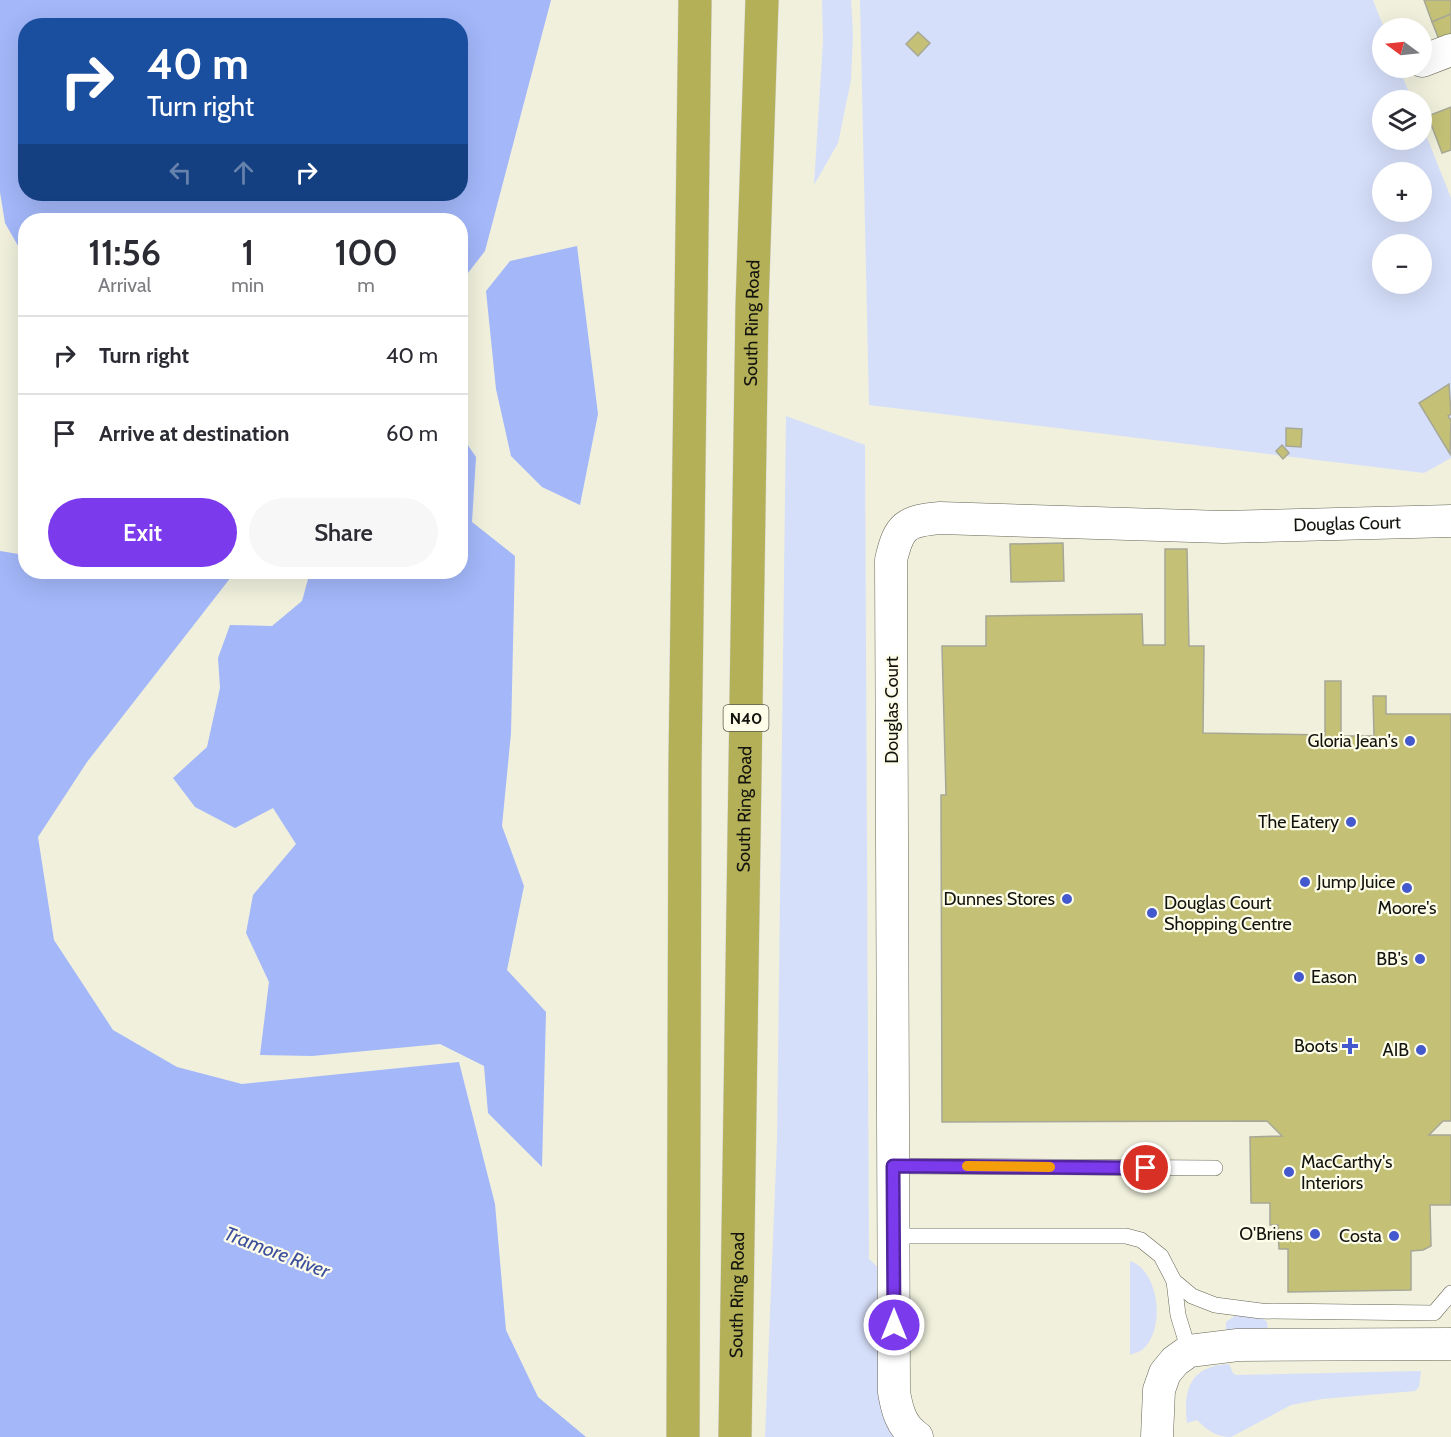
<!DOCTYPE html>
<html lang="en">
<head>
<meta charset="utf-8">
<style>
	:root { --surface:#fff; --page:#f7f7f7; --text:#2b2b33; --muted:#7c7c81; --line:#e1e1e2; --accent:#7c3aed }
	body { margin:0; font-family:Cabin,sans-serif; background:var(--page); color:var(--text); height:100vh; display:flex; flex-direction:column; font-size:22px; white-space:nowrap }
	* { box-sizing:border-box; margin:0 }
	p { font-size:20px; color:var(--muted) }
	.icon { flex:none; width:33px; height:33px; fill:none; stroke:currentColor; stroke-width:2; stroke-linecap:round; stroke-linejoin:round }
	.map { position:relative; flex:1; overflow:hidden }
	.sheet { position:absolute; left:18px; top:213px; width:450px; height:366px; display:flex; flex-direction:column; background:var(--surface); border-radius:24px; box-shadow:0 6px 24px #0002 }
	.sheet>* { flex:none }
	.top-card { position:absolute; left:18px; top:18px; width:450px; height:183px; border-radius:24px; box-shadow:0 6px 24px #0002; background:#1a4fa0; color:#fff; overflow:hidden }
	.needle { width:39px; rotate:285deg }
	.buttons { position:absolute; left:1372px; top:18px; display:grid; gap:12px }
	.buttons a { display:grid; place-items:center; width:60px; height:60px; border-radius:50%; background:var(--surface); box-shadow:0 6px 24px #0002; font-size:30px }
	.pin { position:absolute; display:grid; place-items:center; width:51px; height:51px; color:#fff; margin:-26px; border:3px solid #fff; border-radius:50%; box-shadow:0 2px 6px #0007 }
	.me { position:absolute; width:66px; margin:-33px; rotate:0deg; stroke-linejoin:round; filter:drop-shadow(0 0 4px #0008) }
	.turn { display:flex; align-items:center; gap:21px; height:126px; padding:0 30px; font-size:27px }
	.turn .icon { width:78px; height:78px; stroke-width:2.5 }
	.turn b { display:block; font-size:42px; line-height:51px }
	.lanes { display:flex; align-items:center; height:57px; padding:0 30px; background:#0003; justify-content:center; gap:30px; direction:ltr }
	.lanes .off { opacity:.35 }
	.eta { display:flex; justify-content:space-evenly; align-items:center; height:102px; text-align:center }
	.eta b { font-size:36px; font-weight:600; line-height:42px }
	.action { display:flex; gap:12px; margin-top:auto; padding:12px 30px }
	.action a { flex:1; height:69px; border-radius:36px; background:var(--accent); color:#fff; font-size:24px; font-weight:600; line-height:69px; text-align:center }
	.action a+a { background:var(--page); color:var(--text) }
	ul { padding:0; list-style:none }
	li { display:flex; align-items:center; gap:18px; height:78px; padding:0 30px; border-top:2px solid var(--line) }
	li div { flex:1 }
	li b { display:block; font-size:22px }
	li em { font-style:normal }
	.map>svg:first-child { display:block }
</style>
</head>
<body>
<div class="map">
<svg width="1451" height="1437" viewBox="0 0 1451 1437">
	<rect width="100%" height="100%" fill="#f0f0dd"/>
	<!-- green -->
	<g fill="#d6dffa" fill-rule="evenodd">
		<polygon points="822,0 851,0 853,33 851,80 838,143 814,185 823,41"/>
		<path d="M860,0H1373L1384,28L1383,68H1399L1412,100H1383V140H1422V125L1451,198V458L1424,473L869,405ZM1383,172H1422V212H1383ZM1383,244H1422V284H1383Z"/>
		<polygon points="786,416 865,445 869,1259 885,1274 895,1437 765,1437 777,1140"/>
		<path d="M1130,1261C1159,1270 1166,1329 1143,1349C1140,1352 1134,1353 1130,1355Z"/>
		<polygon points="1248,1307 1267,1322 1268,1332 1226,1331 1226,1322"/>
		<path d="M1229,1364L1233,1373L1236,1375L1421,1371L1419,1387L1415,1391L1322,1399L1291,1405L1231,1437C1216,1437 1207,1430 1197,1420L1187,1423C1183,1388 1191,1366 1229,1364Z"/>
	</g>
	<!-- water -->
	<g fill="#a3b7f9" fill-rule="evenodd">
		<path d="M0,0H551L485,251L461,282L460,220H131L120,215L115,220H26L25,258L5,223L0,192ZM26,26H460V194H26Z"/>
		<polygon points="577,246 598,414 580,505 542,487 511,456 496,389 486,291 510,261"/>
		<polygon points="461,435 476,457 472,522 515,556 511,733 502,826 524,886 507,970 546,1012 542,1167 488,1113 484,1066 440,1044 312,1056 260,1055 269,982 246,933 253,895 296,844 273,808 235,828 195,807 173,778 207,747 220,688 218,658 230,625 272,626 302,601 310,572 460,572"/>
		<polygon points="0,551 25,555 26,572 235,572 87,762 38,837 54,940 113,1030 177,1067 242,1084 459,1062 495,1204 506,1330 538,1397 586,1437 0,1437"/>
	</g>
	<!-- building -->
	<g fill="#c4c177" stroke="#a7a796" stroke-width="1.5">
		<polygon points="1424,0 1451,0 1451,14 1432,22"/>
		<polygon points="1451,14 1451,44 1442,47 1432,22"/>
		<polygon points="918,32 930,43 918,56 906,44"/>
		<polygon points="1451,107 1451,150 1442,153 1428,116"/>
		<polygon points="1449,384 1451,414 1448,416 1451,420 1450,454 1419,403"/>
		<polygon points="1286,428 1302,429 1301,447 1286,446"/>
		<polygon points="1282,445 1289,453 1283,459 1276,451"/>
		<polygon points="1063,543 1064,581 1011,582 1010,544"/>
		<polygon points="1165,549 1187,549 1189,646 1204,646 1203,733 1325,735 1325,681 1341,681 1341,736 1374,736 1373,696 1386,696 1386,714 1451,714 1451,1121 1443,1121 1429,1135 1451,1135 1451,1205 1430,1205 1431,1246 1423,1250 1411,1251 1411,1290 1288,1292 1288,1249 1279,1249 1278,1225 1270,1225 1270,1203 1251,1203 1250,1137 1282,1136 1267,1121 942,1122 941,795 946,795 942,646 986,646 986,616 1142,614 1143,645 1165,645"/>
	</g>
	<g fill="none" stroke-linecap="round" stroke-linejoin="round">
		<defs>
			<g id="service">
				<polyline points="893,1166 1215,1168"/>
				<polyline points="894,1236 1126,1236 1141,1240 1161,1256 1174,1281 1192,1296 1215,1305 1261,1311 1434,1313 1451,1293"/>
				<polyline points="1174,1281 1178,1315 1189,1351"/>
			</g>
			<g id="minor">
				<polyline points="1422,61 1451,50"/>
				<path id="s1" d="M917,1437C901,1426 897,1410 894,1392L891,560C899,526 905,521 940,518L1223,527L1451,521"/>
				<polyline points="1157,1437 1159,1390 1165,1373 1175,1361 1189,1351 1238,1345 1451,1344"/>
			</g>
			<g id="trunk">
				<polyline points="683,1437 685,767 695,0"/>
				<path id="s2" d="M735,1437L752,307L762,0"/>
			</g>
		</defs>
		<!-- service casing -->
		<use href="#service" stroke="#666656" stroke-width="16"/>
		<!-- minor casing -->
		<use href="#minor" stroke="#666656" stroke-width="33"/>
		<!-- trunk casing -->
		<use href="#trunk" stroke="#d5d5d4" stroke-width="34"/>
		<!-- service -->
		<use href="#service" stroke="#fff" stroke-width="15"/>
		<!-- minor -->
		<use href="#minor" stroke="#fff" stroke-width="32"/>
		<!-- trunk -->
		<use href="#trunk" stroke="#b4b058" stroke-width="33"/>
	</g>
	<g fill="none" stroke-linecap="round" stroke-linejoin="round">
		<defs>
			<polyline id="route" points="894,1325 893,1166 1146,1168"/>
		</defs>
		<!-- route casing -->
		<use href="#route" stroke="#51269a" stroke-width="15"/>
		<!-- route -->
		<use href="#route" stroke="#7c3aed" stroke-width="10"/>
		<!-- slow -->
		<polyline stroke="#f59e0b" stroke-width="10" points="967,1166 1050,1167"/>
	</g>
	<!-- markers -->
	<g fill="#4359cd" stroke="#fdfdea" stroke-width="2">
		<circle cx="1410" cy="741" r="6"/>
		<circle cx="1351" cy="822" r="6"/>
		<circle cx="1305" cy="882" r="6"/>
		<circle cx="1407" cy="888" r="6"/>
		<circle cx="1067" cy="899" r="6"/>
		<circle cx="1152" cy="913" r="6"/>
		<circle cx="1420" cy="959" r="6"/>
		<circle cx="1299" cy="977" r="6"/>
		<path d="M1347 1037h6v6h6v6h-6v6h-6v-6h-6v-6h6z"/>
		<circle cx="1421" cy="1050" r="6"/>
		<circle cx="1289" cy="1172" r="6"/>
		<circle cx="1315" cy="1234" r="6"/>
		<circle cx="1394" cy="1236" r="6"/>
	</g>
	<g text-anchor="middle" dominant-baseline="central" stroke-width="4.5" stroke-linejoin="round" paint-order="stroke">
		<!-- shield labels -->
		<rect fill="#fdfdea" stroke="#5a5a50" stroke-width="1.5" x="723.5" y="705" width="45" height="26" rx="4.5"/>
		<g font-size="16" font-weight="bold" fill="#14140e">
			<text x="746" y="718">N40</text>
		</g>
		<!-- street labels -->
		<g font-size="18" fill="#14140e" stroke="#fdfdea">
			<text stroke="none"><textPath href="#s2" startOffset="1114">South Ring Road</textPath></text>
			<text stroke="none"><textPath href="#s1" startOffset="1364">Douglas Court</textPath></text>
			<text transform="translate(892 710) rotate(-90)">Douglas Court</text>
			<text stroke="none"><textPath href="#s2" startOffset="628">South Ring Road</textPath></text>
			<text stroke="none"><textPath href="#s2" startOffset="142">South Ring Road</textPath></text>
		</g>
		<!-- poi labels -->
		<g font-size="18" fill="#14140e" stroke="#fdfdea" text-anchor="end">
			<text x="1398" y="741">Gloria Jean's</text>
			<text x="1339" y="822">The Eatery</text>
			<text x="1317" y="882" text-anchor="start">Jump Juice</text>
			<text x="1055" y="899">Dunnes Stores</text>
			<text x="1164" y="903" text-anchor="start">Douglas Court<tspan x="1164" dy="21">Shopping Centre</tspan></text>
			<text x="1407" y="908" text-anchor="middle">Moore's</text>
			<text x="1408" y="959">BB's</text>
			<text x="1311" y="977" text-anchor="start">Eason</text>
			<text x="1338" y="1046">Boots</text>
			<text x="1409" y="1050">AIB</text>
			<text x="1301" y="1162" text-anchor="start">MacCarthy's<tspan x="1301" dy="21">Interiors</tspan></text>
			<text x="1303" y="1234">O'Briens</text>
			<text x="1382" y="1236">Costa</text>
		</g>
		<!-- water labels -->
		<g font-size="20" font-style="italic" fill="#3d509d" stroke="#fdfdea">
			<text transform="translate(277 1252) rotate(21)">Tramore River</text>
		</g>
	</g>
</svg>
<div class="buttons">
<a><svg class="needle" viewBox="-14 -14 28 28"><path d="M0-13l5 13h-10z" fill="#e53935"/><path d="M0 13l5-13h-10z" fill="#7c7c81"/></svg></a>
<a><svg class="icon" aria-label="layers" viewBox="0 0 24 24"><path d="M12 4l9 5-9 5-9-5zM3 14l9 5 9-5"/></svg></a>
<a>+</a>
<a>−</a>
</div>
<div class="pin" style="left:1146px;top:1168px;background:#d93025"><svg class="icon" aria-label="arrive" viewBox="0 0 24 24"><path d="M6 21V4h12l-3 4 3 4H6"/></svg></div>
<svg class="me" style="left:894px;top:1325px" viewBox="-20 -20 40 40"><circle r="17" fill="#7c3aed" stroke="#fff" stroke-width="3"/><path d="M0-11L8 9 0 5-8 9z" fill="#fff"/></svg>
<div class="top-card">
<div class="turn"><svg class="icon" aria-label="right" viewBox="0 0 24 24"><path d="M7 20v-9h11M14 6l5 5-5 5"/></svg><div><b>40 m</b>Turn right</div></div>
<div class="lanes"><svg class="icon off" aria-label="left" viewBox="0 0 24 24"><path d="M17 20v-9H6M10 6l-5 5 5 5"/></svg><svg class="icon off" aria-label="ahead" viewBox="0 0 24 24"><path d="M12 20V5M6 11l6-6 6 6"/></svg><svg class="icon" aria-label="right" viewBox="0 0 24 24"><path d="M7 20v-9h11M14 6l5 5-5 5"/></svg></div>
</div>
<section class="sheet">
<div class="eta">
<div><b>11:56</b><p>Arrival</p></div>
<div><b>1</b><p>min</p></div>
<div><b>100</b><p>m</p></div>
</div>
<ul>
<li><svg class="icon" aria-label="right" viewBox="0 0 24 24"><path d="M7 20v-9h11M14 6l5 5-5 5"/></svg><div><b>Turn right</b></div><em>40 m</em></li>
<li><svg class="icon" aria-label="arrive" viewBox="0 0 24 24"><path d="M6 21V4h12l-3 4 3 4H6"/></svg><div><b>Arrive at destination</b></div><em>60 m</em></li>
</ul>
<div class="action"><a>Exit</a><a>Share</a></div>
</section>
</div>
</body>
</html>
